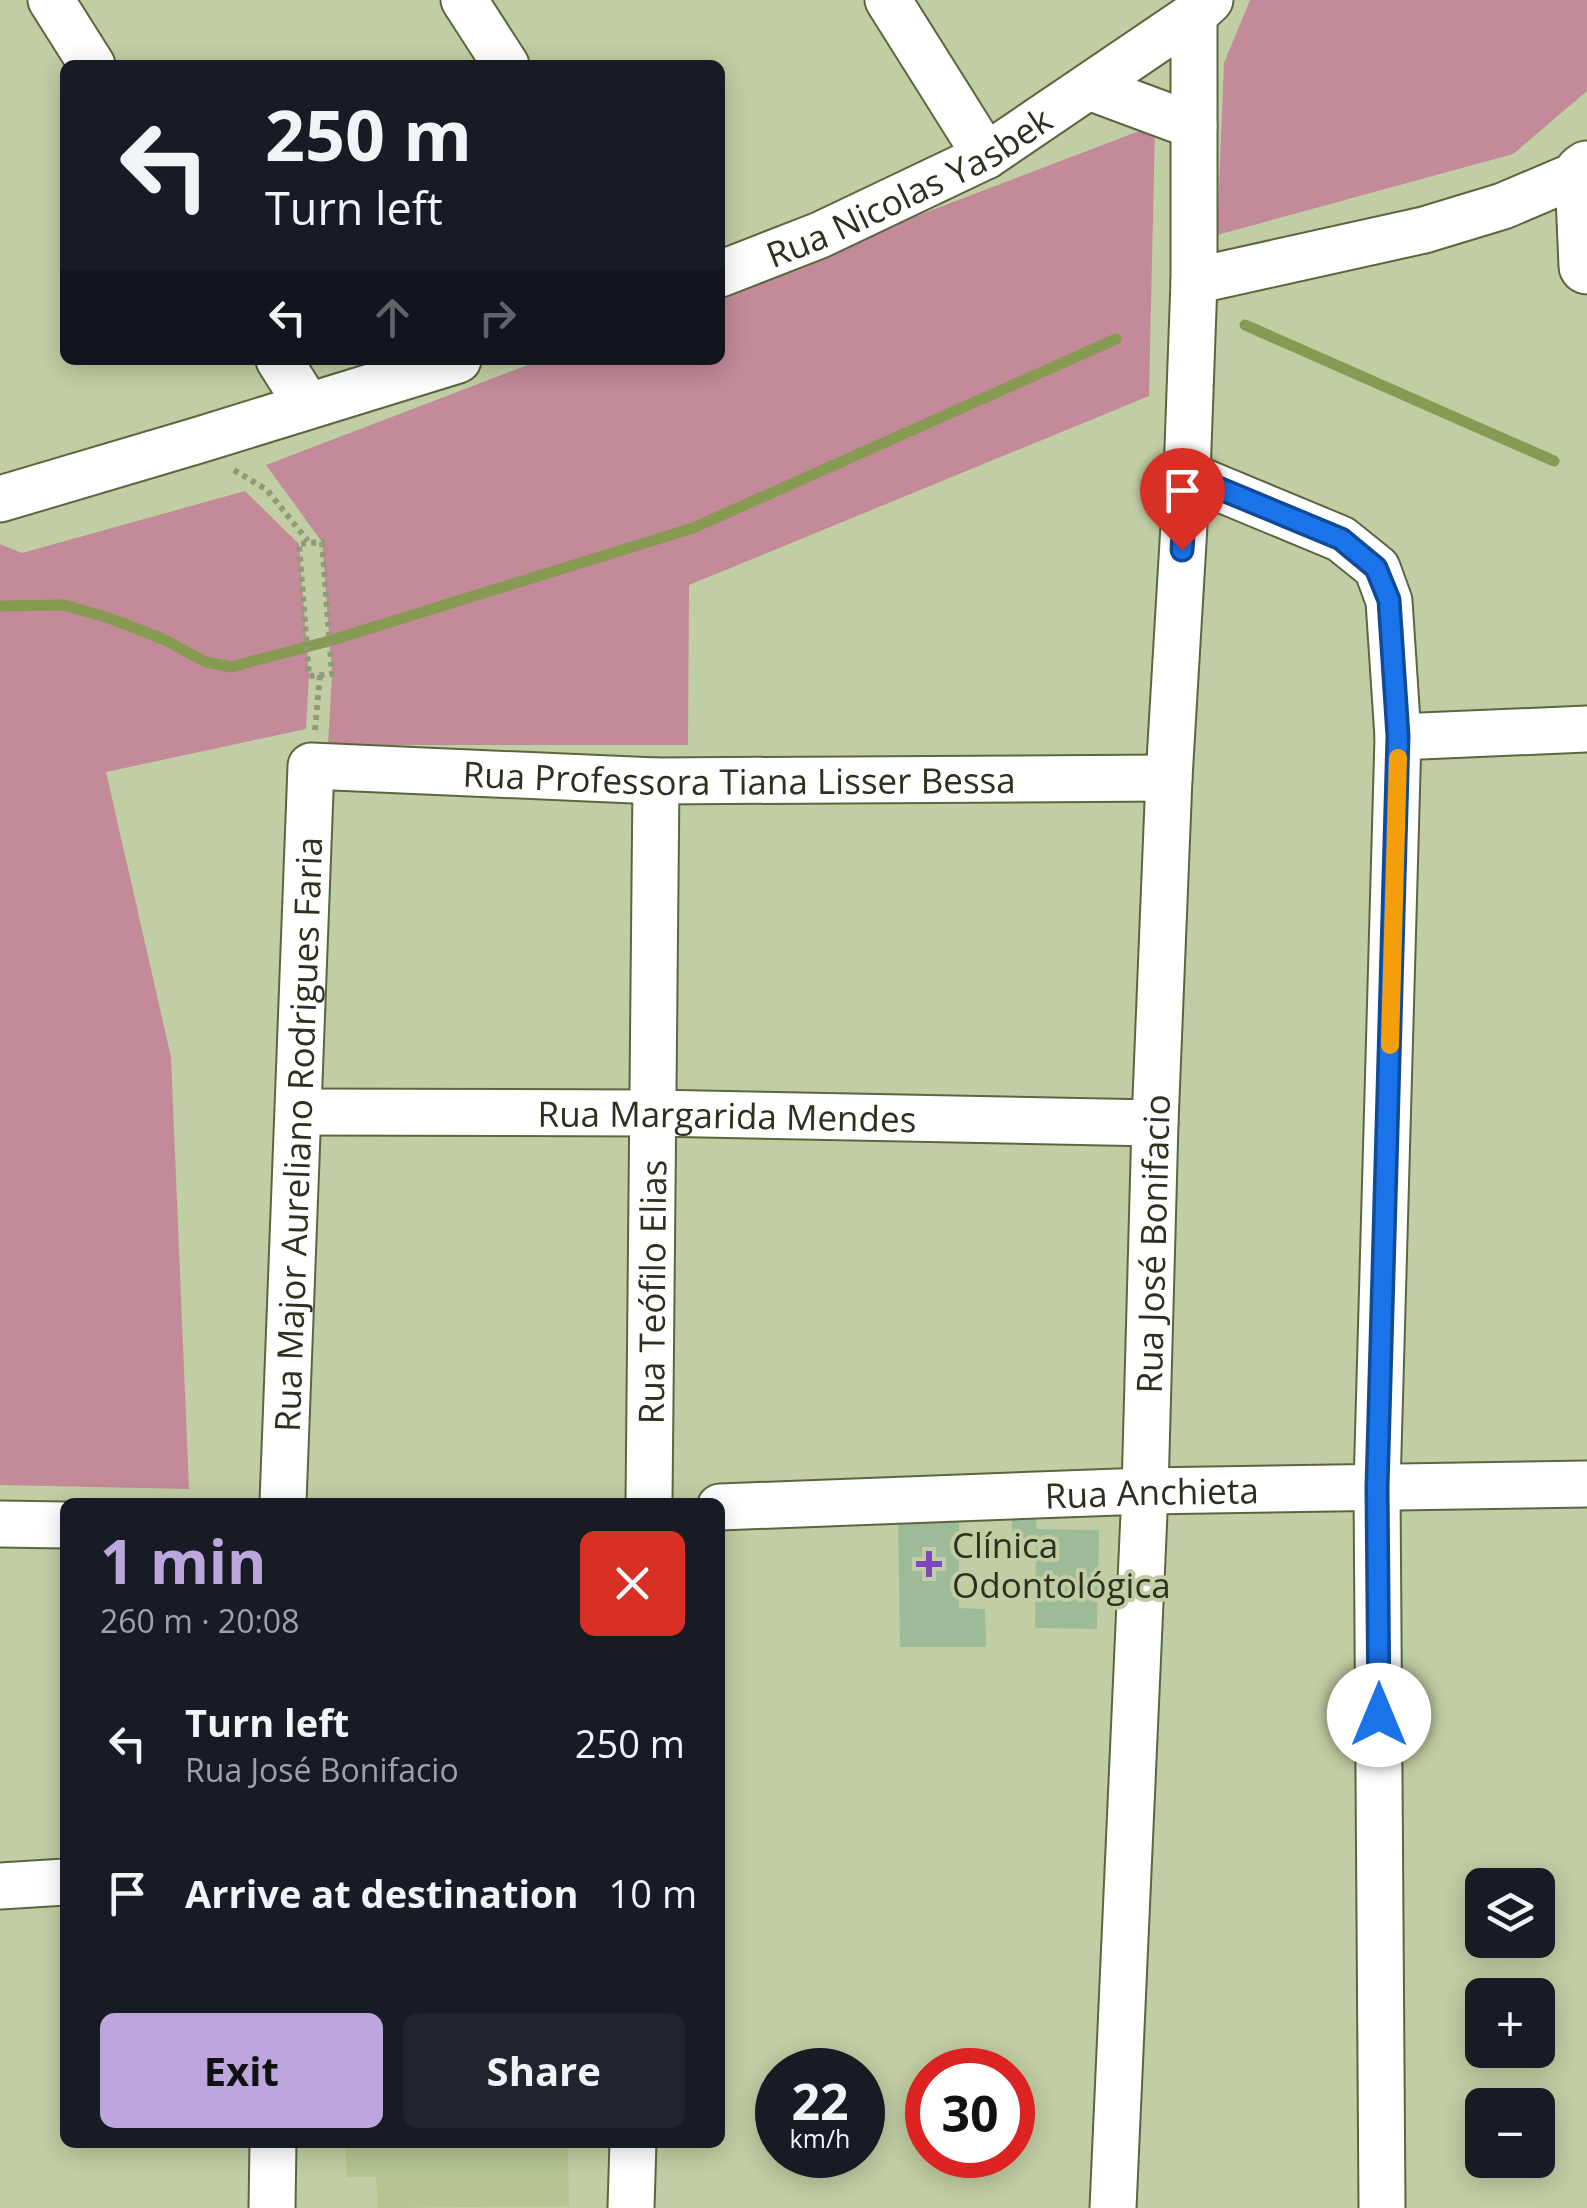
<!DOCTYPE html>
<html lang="en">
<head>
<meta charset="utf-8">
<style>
	:root { --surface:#171b24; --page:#20242c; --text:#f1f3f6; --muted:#9ea1a6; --accent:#bda6dd }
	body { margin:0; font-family:"Open Sans",sans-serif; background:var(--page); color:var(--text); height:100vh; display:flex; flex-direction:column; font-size:38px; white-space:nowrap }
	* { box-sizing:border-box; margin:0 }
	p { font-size:32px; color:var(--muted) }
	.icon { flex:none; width:55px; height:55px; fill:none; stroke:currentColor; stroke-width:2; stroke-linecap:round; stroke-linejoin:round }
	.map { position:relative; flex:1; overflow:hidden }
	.drawer { position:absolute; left:60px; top:1498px; width:665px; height:650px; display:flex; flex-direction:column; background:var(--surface); border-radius:15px; box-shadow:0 5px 25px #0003 }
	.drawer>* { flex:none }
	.banner { position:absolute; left:60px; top:60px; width:665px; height:305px; border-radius:15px; box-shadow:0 5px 25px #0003; background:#171b24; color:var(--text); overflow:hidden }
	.controls { position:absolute; left:1465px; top:1868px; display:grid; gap:20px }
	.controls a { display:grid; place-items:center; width:90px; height:90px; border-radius:15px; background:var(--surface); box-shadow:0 5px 25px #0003; font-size:50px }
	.speed { position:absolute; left:755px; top:2048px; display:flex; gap:20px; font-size:50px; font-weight:700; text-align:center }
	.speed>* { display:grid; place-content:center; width:130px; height:130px; border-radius:50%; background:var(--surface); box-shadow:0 5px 25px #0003; line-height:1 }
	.speed small { font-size:25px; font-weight:400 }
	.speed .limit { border:15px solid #d22; background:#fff; color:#111 }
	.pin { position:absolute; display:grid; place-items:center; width:85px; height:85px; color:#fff; margin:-102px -42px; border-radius:50% 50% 50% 0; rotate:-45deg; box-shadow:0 0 10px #0007 }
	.pin .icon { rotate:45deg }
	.me { position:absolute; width:110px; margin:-55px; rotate:0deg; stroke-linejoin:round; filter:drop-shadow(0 0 8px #0008) }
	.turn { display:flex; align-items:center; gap:35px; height:210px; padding:0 40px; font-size:45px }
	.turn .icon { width:130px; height:130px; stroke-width:2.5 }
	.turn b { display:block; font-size:70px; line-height:85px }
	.lanes { display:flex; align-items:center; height:95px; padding:0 40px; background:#0003; justify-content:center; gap:50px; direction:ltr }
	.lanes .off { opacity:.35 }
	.round { display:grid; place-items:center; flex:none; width:105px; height:105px; border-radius:15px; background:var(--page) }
	.summary { display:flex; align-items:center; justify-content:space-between; height:170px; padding:0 40px }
	h1 { font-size:60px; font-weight:700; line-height:75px; color:var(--accent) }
	.action { display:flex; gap:20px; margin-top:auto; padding:20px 40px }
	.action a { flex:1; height:115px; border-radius:15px; background:var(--accent); color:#111; font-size:40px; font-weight:700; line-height:115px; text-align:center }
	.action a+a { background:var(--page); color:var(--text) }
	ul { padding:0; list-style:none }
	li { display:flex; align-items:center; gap:30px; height:150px; padding:0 40px }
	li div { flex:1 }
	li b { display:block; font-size:38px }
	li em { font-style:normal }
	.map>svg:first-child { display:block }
</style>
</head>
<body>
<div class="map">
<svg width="1587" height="2208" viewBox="0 0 1587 2208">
	<rect width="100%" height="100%" fill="#c1cea4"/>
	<!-- built -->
	<polygon fill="#b5c492" points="345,2143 568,2143 569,2206 378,2208 376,2177 347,2177"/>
	<!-- green -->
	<g fill="#c38a99">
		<polygon points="1250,0 1587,0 1587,91 1513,154 1217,235 1224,63"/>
		<polygon points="1155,125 1149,396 689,585 688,745 328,745 332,674 322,542 266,465 541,360 720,360 720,291"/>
		<polygon points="245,491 299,544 309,676 306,729 106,772 171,1057 189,1489 0,1485 0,544 22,553"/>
	</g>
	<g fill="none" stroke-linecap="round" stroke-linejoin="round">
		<!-- stream -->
		<g stroke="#879a51" stroke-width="11">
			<polyline points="1245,325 1554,461"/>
			<polyline points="0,606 64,605 109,618 163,639 206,662 231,667 329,641 693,528 1116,339"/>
		</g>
	</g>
	<!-- building -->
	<g fill="#9dbb99">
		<polygon points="959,1519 959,1608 985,1609 986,1647 900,1647 898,1520"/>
		<polygon points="1012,1519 1036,1519 1037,1529 1099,1530 1097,1629 1035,1628 1036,1544 1012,1545"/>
	</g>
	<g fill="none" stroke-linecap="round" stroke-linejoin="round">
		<defs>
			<g id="street">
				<polyline points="51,0 92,65"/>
				<polyline points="464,0 506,65"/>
				<polyline points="888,0 986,156"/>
				<polyline points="1089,87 1194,126"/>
				<path id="s1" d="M720,274L820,235L986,156L1194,15"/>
				<polyline points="1194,281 1424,230 1503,206 1583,172"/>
				<polyline points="279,360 308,406"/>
				<polyline points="1187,475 1341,539 1377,568 1389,601 1398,737 1377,1487 1382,2208"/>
				<polyline points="0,499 199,440 458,360"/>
				<polyline points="1398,737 1587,729"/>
				<path id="s2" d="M299,1112L653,1113L1155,1123"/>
				<path id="s3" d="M283,1502L311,766L656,781L1169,778"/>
				<path id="s4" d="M649,1502L656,781"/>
				<path id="s5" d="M720,1507L1145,1491L1587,1484"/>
				<polyline points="0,1524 65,1525"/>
				<polyline points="0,1886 65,1882"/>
				<polyline points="272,2208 273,2142"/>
				<polyline points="631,2208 633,2142"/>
				<path id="s6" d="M1113,2208L1145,1491L1155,1123L1169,778L1187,475L1194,281V15L1210,0"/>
			</g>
			<polyline id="secondary" points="1587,169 1583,172 1587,266"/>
		</defs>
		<!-- street casing -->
		<use href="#street" stroke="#5b663f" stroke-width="49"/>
		<!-- secondary casing -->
		<use href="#secondary" stroke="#5b663f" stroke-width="59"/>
		<!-- path -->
		<g stroke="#909a79" stroke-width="6" stroke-dasharray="5 5" stroke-linecap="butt">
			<polyline points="234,470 267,490 308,541"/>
			<polygon points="322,542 332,674 309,676 299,544"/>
			<polyline points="315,730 320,675"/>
		</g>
		<!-- street -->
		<use href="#street" stroke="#fff" stroke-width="45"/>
		<!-- secondary -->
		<use href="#secondary" stroke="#fff" stroke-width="55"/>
	</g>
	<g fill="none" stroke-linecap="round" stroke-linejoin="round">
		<defs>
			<polyline id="route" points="1182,550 1187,475 1341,539 1376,568 1389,600 1398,736 1377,1487 1379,1715"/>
		</defs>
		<!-- route casing -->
		<use href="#route" stroke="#114b97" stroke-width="25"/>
		<!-- route -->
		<use href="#route" stroke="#1a73e8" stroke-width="18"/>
		<!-- slow -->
		<polyline stroke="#f59e0b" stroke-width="18" points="1390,1045 1398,758"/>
	</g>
	<!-- markers -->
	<path fill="#7e47be" stroke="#c1cea4" stroke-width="4" d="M924 1549h10v10h10v10h-10v10h-10v-10h-10v-10h10z"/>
	<g text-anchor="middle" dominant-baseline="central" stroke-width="8" stroke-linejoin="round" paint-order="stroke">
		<!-- street labels -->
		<g font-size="35" fill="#2b301f" stroke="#c1cea4">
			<text stroke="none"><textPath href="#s1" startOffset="208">Rua Nicolas Yasbek</textPath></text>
			<text stroke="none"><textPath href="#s3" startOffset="1165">Rua Professora Tiana Lisser Bessa</textPath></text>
			<text stroke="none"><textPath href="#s2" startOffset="428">Rua Margarida Mendes</textPath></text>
			<text stroke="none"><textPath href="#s3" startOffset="368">Rua Major Aureliano Rodrigues Faria</textPath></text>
			<text stroke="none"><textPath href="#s6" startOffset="965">Rua José Bonifacio</textPath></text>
			<text stroke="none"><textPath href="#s4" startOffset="210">Rua Teófilo Elias</textPath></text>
			<text stroke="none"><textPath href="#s5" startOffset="432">Rua Anchieta</textPath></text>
		</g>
		<!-- poi labels -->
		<g font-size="35" fill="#2b301f" stroke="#c1cea4" text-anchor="start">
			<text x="952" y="1544">Clínica<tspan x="952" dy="40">Odontológica</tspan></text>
		</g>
	</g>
</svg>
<div class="controls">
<a><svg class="icon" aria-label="layers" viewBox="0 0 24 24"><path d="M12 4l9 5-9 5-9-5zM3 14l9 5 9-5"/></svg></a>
<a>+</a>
<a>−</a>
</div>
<div class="speed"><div>22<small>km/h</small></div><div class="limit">30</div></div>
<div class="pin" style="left:1182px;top:550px;background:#d93025"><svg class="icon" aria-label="arrive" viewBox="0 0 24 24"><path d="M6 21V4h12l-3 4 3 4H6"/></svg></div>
<svg class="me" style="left:1379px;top:1715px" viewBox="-20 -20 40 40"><circle r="19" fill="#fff"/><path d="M0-13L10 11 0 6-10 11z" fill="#1a73e8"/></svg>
<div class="banner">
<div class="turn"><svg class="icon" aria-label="left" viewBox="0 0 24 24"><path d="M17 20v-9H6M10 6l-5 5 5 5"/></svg><div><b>250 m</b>Turn left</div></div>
<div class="lanes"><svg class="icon" aria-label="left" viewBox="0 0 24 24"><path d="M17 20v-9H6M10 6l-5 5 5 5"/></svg><svg class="icon off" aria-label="ahead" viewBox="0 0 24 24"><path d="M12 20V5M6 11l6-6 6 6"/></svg><svg class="icon off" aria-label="right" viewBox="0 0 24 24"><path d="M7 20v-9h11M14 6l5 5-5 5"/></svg></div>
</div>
<section class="drawer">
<div class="summary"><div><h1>1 min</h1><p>260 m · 20:08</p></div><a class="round" style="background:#d93025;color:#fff"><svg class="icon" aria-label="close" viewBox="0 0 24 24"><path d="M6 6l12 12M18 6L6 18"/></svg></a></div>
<ul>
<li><svg class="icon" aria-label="left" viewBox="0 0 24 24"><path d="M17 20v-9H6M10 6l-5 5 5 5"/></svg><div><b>Turn left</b><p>Rua José Bonifacio</p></div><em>250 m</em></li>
<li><svg class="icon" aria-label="arrive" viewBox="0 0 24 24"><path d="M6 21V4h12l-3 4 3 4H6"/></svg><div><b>Arrive at destination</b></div><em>10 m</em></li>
</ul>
<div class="action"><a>Exit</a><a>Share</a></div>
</section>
</div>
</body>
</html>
